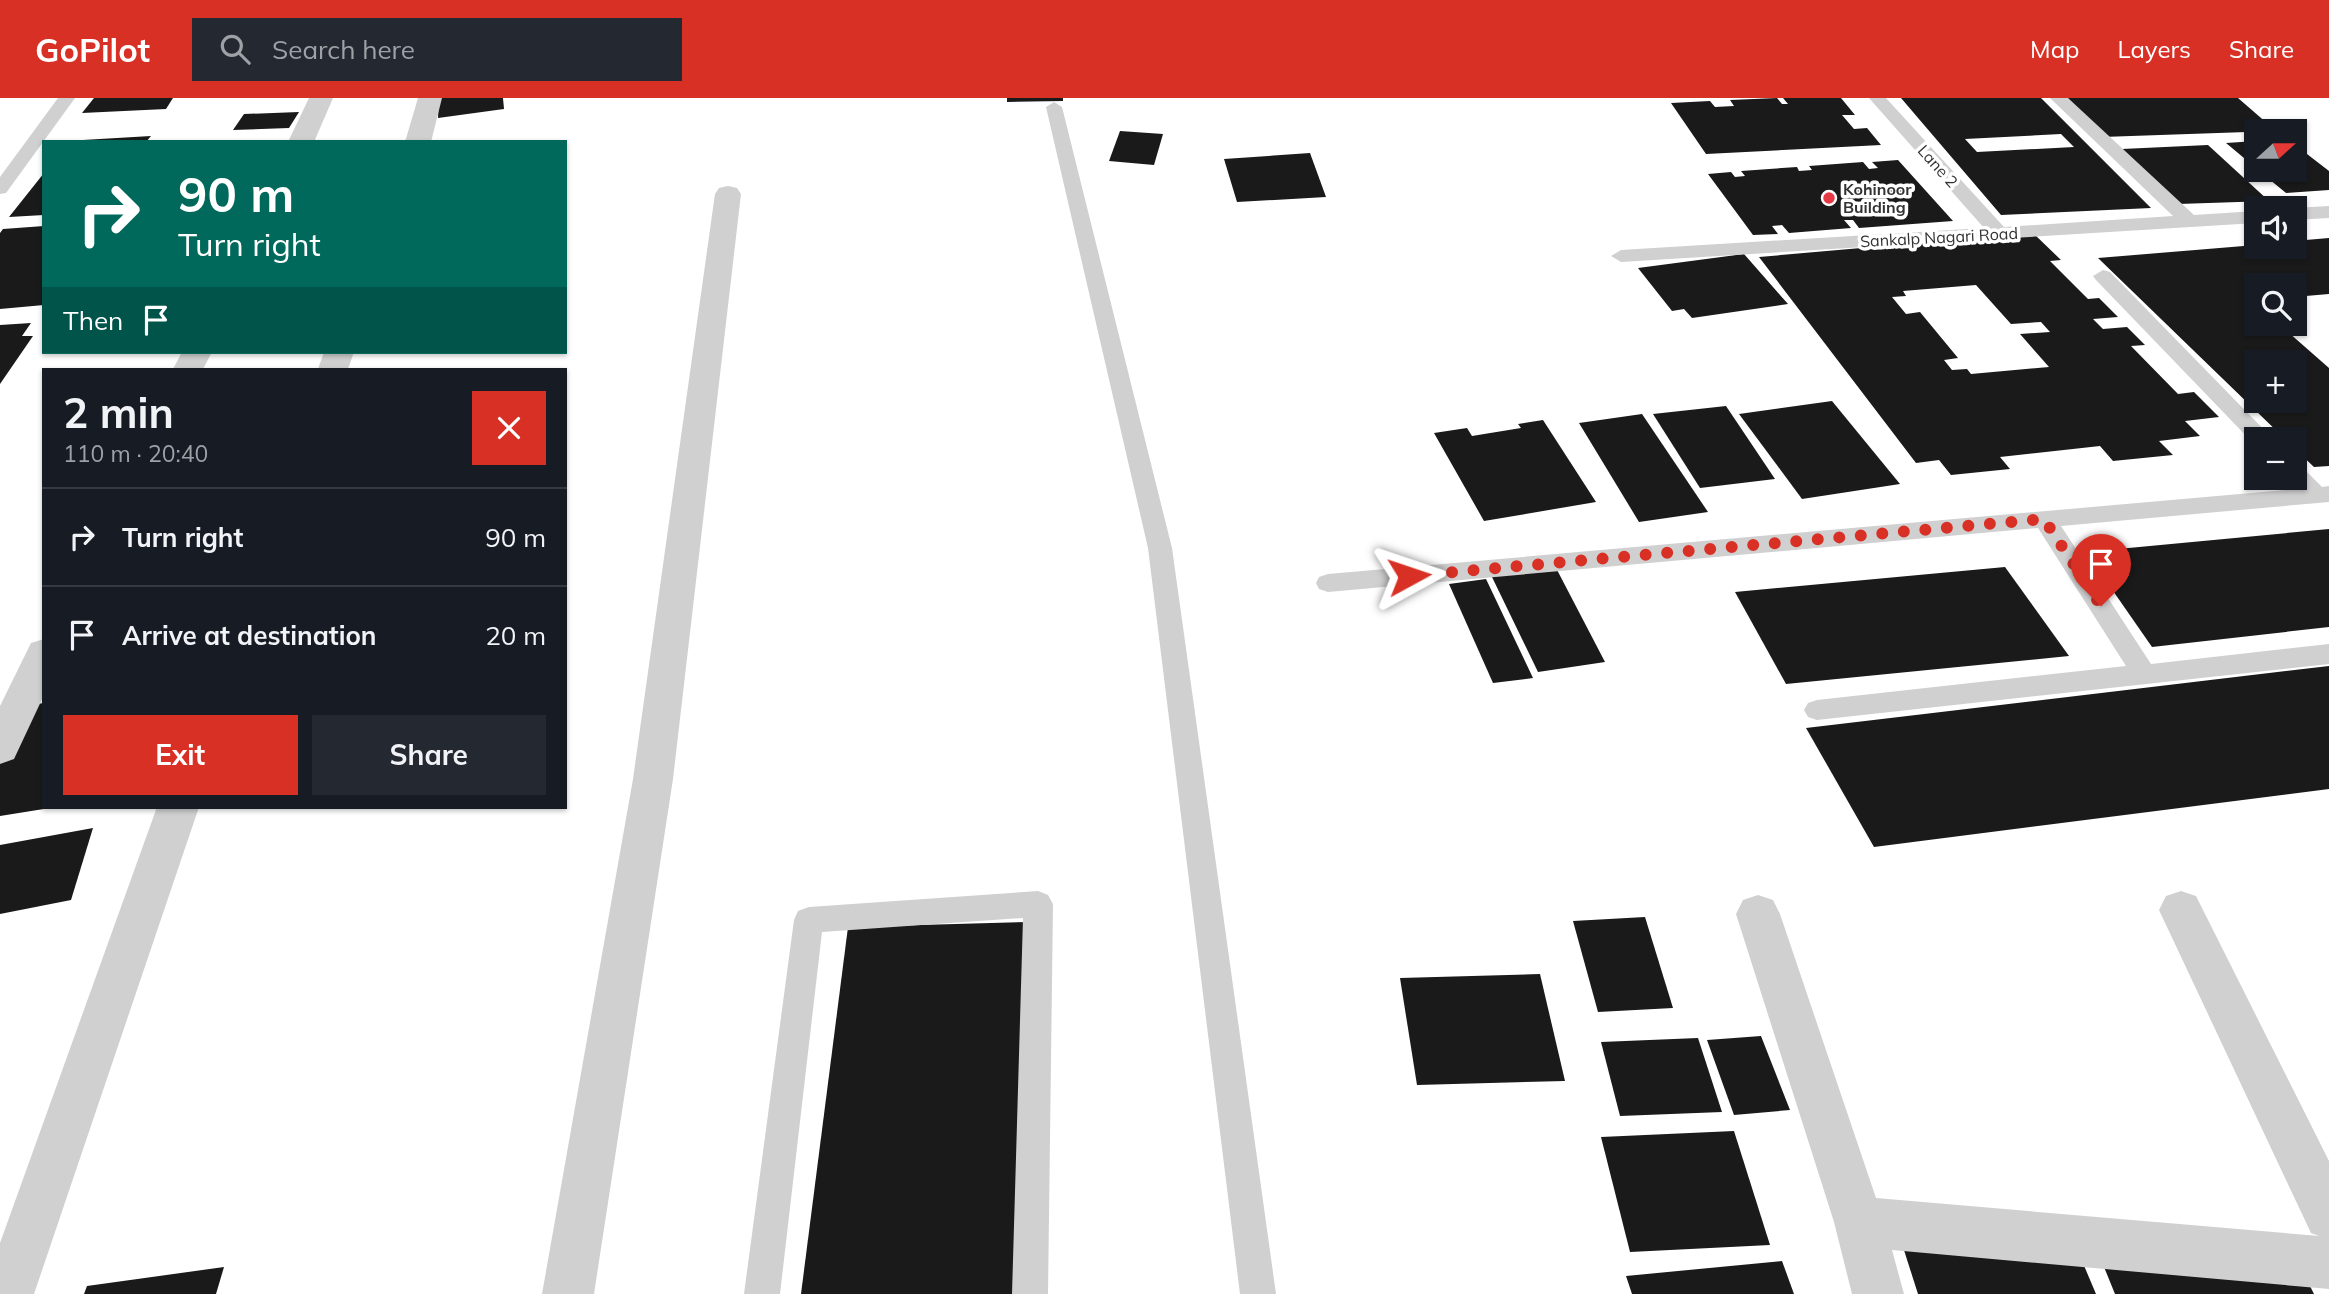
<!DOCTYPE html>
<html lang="en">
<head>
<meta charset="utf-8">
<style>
	:root { --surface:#171b24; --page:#242831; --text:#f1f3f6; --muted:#9ea1a6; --line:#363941; --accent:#d93025 }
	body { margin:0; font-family:Mulish,sans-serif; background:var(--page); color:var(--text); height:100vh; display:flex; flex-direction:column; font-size:26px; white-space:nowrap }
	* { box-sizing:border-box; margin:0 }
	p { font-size:23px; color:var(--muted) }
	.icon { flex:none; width:38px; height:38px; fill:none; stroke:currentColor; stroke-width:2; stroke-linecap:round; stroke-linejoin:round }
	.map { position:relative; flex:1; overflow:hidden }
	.details { position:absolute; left:42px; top:270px; width:525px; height:441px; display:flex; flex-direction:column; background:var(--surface); border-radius:0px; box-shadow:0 2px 5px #0004 }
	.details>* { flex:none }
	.top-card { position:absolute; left:42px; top:42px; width:525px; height:214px; border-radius:0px; box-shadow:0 2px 5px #0004; background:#00695c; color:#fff; overflow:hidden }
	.needle { width:46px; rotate:69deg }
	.controls { position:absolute; left:2244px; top:21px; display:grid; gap:14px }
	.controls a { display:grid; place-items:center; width:63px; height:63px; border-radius:0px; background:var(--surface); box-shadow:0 2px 5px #0004; font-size:35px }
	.pin { position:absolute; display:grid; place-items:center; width:60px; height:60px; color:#fff; margin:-72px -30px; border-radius:50% 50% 50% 0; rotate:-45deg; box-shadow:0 0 7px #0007 }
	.pin .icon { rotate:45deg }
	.me { position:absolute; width:77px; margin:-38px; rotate:85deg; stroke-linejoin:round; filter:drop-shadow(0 0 5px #0008) }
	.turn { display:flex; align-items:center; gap:24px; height:147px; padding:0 21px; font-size:32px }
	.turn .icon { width:91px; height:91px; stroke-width:2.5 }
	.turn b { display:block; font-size:49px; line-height:60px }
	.then { display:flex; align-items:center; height:66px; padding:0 21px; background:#0003; gap:14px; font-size:26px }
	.round { display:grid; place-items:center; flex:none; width:74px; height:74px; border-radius:0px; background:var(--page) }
	.head { display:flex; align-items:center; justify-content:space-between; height:119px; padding:0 21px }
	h1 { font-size:42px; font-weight:700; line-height:52px }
	.cta { display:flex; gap:14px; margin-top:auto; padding:14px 21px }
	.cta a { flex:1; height:80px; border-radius:0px; background:var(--accent); color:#fff; font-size:28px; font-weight:700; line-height:80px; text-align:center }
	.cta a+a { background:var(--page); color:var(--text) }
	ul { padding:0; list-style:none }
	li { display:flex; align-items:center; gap:21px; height:98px; padding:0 21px; border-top:2px solid var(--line) }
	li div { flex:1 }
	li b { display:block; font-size:26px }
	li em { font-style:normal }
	header { display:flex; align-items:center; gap:42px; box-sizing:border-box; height:98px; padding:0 35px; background:var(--accent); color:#fff }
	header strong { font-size:33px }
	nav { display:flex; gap:38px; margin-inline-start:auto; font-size:24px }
	.search { width:490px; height:63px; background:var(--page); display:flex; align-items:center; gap:18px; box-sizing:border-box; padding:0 24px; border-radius:0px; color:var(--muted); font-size:26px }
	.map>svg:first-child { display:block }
</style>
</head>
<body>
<header>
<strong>GoPilot</strong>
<div class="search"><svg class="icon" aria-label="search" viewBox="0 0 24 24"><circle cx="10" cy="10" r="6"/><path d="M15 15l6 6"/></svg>Search here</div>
<nav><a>Map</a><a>Layers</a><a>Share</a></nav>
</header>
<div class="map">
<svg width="2329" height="1196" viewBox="0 0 2329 1196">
	<rect width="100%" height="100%" fill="#fff"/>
	<!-- building -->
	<g fill="#1a1a1a" fill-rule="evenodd">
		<polygon points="94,0 173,0 166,11 82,15"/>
		<polygon points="439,0 503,0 504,11 438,20"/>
		<polygon points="1007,0 1063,0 1063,3 1007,4"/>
		<polygon points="1777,0 1782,6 1788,6 1783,0 1841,0 1855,17 1842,17 1854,31 1867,30 1881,47 1706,56 1671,5 1710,3 1715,9 1734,8 1730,2"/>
		<path d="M1901,0H2041L2151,110L2001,117ZM2061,36L2074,49L1977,54L1965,41Z"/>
		<polygon points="2064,0 2238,0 2276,33 2102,39"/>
		<polygon points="299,14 289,30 233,32 244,16"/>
		<polygon points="1120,33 1163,36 1154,67 1109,63"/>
		<polygon points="151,38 146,44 83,44 83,42"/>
		<polygon points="2256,43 2256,70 2226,45"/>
		<polygon points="2294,46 2329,73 2329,92 2286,95 2258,72 2294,72"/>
		<polygon points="2208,47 2269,103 2178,106 2122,51"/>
		<polygon points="1310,55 1326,99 1237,104 1224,61"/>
		<polygon points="1898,62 1953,123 1859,130 1853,122 1844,122 1851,130 1789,135 1782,127 1772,128 1778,136 1753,137 1708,76 1731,74 1735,79 1745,78 1741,73 1797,69 1799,73 1812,72 1809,68 1863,64 1869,71 1878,70 1872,64"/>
		<polygon points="44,75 44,117 9,119"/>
		<polygon points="44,128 44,207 0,211 0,135 3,131"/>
		<path d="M2033,135L2061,162L2050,163L2088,201L2099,200L2118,219L2093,221L2103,231L2127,229L2145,247L2131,248L2178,296L2194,294L2219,319L2185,323L2200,338L2159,343L2173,357L2113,363L2100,348L2000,359L2010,371L1951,377L1939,362L1916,365L1759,159ZM1976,187L2011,226L2041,224L2050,234L2020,236L2049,269L1971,276L1967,271L1952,272L1944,262L1958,260L1920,214L1906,216L1892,199L1906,198L1903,193Z"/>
		<path d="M2329,140V196L2294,199V187H2256V203H2253L2256,226H2279L2329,270V368L2314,369L2294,350V341H2285L2098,160L2256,147L2294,149V143ZM2256,264H2294V303H2256Z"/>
		<polygon points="1744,156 1788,206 1692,220 1684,211 1672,213 1638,170"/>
		<polygon points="31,225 22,238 33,238 0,286 0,227"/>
		<polygon points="1832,303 1900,386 1802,401 1739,316"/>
		<polygon points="1726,308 1775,381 1700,390 1653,316"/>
		<polygon points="1642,316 1708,414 1639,424 1579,325"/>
		<polygon points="1543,322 1596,404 1484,423 1434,335 1467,330 1472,338 1521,330 1518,326"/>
		<polygon points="2329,431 2329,529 2152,549 2086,454"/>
		<polygon points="1555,468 1605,564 1538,574 1491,477"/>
		<polygon points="2005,469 2069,558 1786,586 1735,494"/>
		<polygon points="1486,481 1533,580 1493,585 1449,486"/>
		<polygon points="2329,568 2329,691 1874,749 1806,630"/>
		<polygon points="44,605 44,709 50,710 0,718 0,661 23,608"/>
		<polygon points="93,730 71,802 0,816 0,747"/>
		<polygon points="1645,819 1673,910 1598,914 1573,823"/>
		<polygon points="1029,824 1017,1196 801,1196 848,829"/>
		<polygon points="1540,876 1565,983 1417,987 1400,880"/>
		<polygon points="1761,938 1790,1012 1734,1017 1707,942"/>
		<polygon points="1698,940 1722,1014 1620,1018 1601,944"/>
		<polygon points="1734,1033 1770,1147 1630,1154 1601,1039"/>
		<polygon points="1903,1149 2077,1151 2096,1196 1918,1196"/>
		<polygon points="1782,1163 1794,1196 1632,1196 1626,1178"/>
		<polygon points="224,1169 216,1196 84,1196 87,1188"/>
		<polygon points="2104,1169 2301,1170 2314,1196 2115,1196"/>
	</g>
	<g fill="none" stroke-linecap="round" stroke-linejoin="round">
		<!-- service -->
		<g fill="#d0d0d0" fill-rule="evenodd">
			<polygon points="58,0 75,0 6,95 0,96 0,79"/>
			<polygon points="1869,0 1886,0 2004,129 2173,118 2050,0 2068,0 2194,117 2256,113 2256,125 1621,164 1611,158 1621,152 1984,130"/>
			<polygon points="1054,4 1062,9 1172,450 1276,1196 1240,1196 1148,450 1046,9"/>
			<polygon points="2329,108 2329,120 2294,122 2294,110"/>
			<polygon points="2103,172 2110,174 2273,341 2256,341 2254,346 2096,182 2093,178"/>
			<polygon points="2294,366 2302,369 2322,389 2329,388 2329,404 2061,428 2151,566 2329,546 2329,566 1817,622 1808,619 1804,612 1808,605 1817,602 2126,568 2038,430 1328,494 1319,491 1316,485 1319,479 1328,476 2297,391 2286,380 2294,380"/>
			<polygon points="1038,793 1048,797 1053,806 1048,1196 1012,1196 1023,820 822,834 780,1196 744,1196 794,822 798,813 809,809"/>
		</g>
		<!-- minor -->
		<g fill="#d0d0d0" fill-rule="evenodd">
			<polygon points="309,0 333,0 314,44 288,44"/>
			<polygon points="418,0 442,0 431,44 405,44"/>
			<polygon points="728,88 737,90 741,96 673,681 594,1196 542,1196 633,681 715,96 719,90"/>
			<polygon points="182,254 212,254 203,271 173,271"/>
			<polygon points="324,254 354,254 348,271 318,271"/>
			<polygon points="44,541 44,597 14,661 0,666 0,608 31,545"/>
			<polygon points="157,709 199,709 34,1196 0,1196 0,1145"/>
			<polygon points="2181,793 2196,798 2329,1063 2329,1191 1892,1152 1904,1196 1852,1196 1834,1124 1736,816 1743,802 1758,797 1773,802 1780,816 1876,1100 2319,1138 2311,1135 2159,812 2166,798"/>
		</g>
	</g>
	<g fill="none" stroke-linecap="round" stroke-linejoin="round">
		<!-- route -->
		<polyline stroke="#d93025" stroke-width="12" stroke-dasharray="0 21.6" points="1409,478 2044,421 2101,508"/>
	</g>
	<!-- markers -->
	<circle fill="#e63946" stroke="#fff" stroke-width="2.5" cx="1829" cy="100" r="7"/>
	<g text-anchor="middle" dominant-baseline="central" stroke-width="7" stroke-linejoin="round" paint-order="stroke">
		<!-- far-street labels -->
		<g font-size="16" fill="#333" stroke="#fff">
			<text transform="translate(1938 68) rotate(48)">Lane 2</text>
			<text transform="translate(1939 139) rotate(-3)">Sankalp Nagari Road</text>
		</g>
		<!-- far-poi labels -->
		<g font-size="16" font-weight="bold" fill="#333" stroke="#fff" text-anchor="start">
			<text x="1843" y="91">Kohinoor<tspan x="1843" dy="18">Building</tspan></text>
		</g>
	</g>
</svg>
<div class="controls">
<a><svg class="needle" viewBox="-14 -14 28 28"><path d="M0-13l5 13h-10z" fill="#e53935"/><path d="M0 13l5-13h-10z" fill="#9ea1a6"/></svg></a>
<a><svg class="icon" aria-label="sound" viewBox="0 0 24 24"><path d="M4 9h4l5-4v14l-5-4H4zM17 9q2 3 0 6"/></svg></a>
<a><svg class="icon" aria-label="search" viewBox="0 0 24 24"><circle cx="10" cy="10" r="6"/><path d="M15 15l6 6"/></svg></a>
<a>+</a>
<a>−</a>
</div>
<div class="pin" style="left:2101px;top:508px;background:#d93025"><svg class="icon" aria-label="arrive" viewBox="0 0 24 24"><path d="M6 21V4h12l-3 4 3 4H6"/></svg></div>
<svg class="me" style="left:1409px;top:478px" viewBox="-20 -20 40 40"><path d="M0-17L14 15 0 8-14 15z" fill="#d93025" stroke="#fff" stroke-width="4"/></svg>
<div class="top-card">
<div class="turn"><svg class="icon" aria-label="right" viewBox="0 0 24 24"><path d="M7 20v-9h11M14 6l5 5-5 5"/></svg><div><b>90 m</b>Turn right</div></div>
<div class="then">Then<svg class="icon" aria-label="arrive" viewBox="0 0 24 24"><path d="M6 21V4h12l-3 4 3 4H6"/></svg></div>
</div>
<section class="details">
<div class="head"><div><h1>2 min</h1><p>110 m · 20:40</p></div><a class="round" style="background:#d93025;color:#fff"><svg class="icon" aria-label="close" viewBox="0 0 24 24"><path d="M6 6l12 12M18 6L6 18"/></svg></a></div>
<ul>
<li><svg class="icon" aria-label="right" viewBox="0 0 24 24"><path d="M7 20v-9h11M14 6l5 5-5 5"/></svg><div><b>Turn right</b></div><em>90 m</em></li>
<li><svg class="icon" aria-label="arrive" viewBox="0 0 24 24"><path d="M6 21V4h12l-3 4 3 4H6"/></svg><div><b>Arrive at destination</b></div><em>20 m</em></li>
</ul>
<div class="cta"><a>Exit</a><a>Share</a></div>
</section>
</div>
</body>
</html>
